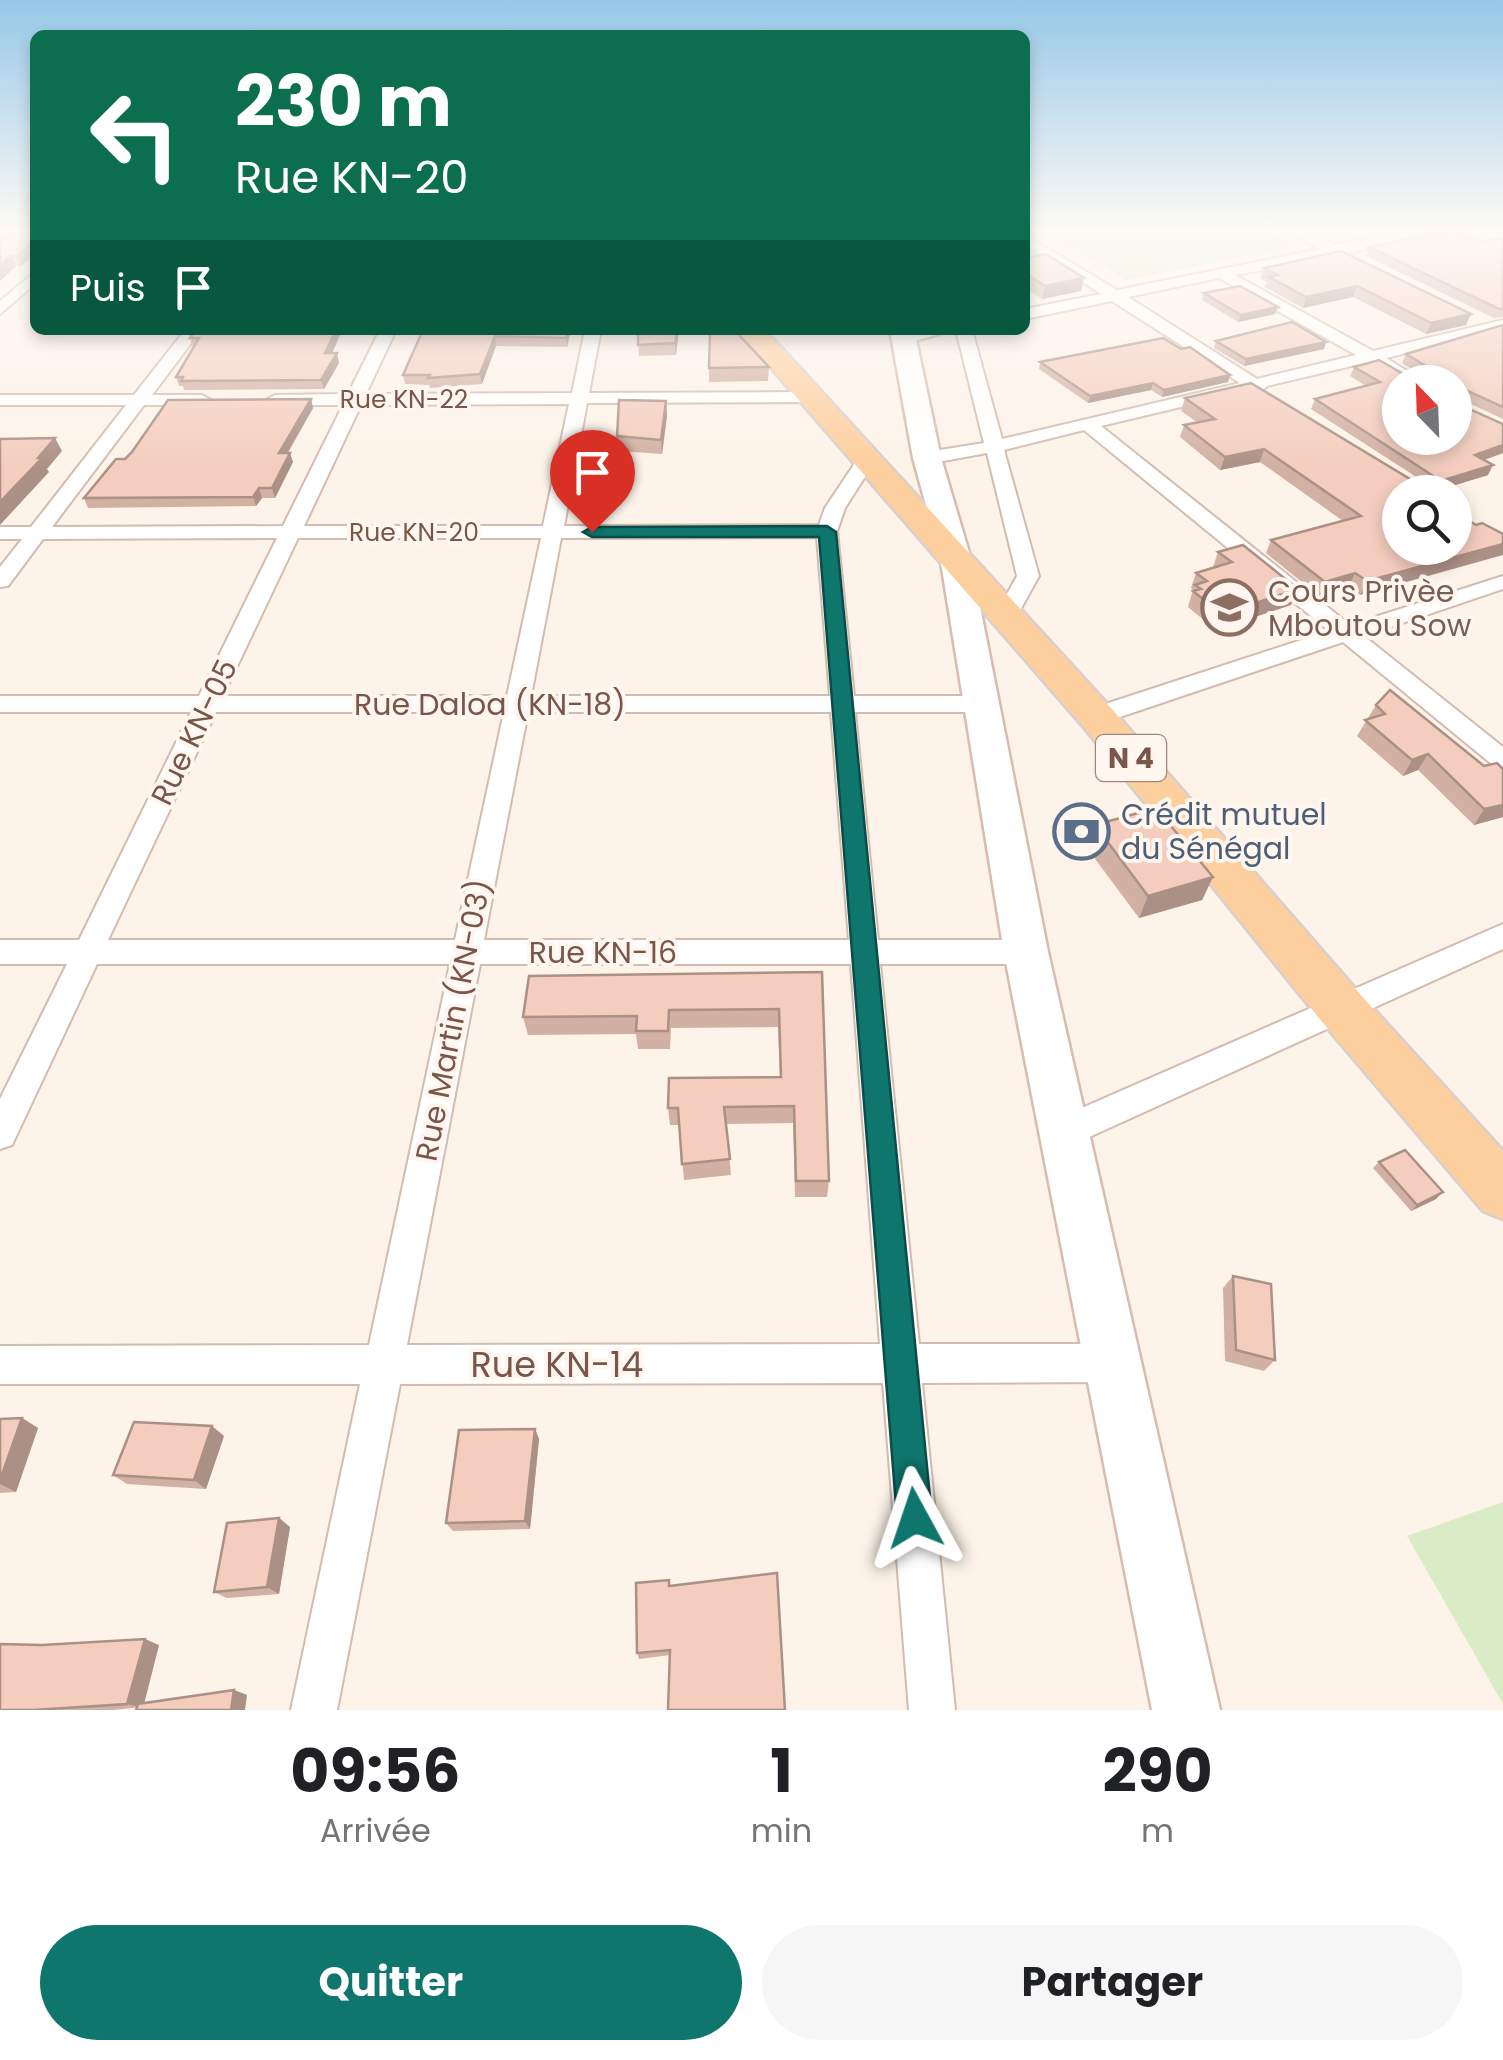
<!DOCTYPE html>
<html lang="fr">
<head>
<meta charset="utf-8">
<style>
	:root { --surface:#fff; --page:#f6f6f6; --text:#202124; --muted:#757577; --accent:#0f766e }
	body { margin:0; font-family:Poppins,sans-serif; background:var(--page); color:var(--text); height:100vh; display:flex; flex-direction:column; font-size:38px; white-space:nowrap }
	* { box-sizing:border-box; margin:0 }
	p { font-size:32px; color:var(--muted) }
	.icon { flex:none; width:55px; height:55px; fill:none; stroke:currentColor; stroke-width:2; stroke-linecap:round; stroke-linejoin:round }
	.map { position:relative; height:1710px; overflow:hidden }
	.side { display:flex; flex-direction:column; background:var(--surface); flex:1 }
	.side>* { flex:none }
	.hud { position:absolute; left:30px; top:30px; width:1000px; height:305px; border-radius:15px; box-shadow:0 5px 15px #0003; background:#0b6e4f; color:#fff; overflow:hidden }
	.needle { width:65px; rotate:337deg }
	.controls { position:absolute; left:1382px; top:365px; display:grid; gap:20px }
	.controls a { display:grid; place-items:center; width:90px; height:90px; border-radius:50%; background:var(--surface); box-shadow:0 5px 15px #0003; font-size:50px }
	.pin { position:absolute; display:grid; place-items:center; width:85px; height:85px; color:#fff; margin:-102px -42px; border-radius:50% 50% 50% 0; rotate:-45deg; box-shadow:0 0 10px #0007 }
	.pin .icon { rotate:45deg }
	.me { position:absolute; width:110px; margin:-55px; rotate:355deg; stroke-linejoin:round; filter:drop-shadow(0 0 8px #0008) }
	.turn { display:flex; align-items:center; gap:35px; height:210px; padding:0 40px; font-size:45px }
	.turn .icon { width:130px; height:130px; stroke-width:2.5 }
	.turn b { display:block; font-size:70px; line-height:85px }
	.then { display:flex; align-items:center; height:95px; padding:0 40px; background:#0003; gap:20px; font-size:38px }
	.eta { display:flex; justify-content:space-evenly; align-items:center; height:170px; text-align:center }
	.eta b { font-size:60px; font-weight:700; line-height:70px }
	.button { display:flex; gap:20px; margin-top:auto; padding:20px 40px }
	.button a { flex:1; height:115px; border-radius:60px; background:var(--accent); color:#fff; font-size:40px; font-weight:700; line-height:115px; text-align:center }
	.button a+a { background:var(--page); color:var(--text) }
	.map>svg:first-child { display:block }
</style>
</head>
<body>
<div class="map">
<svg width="1503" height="1710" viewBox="0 0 1503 1710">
	<rect width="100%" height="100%" fill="#fdf3e8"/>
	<!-- green -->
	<g fill="#daecc5">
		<polygon points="1042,229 1264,229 1298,246 1126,280"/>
		<polygon points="1503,1502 1503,1704 1407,1536"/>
	</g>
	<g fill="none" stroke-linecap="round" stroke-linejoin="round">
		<defs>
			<g id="street">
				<path d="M1283,229H1301L1335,245L1414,229H1442L1338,256L1235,275L1373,351L1503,320V330L1386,358L1425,382H1405L1369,362L1267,386L1260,393L1252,390L1101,426L1350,625L1503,576V589L1364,636L1503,747V769L1494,766L1343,642L1105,722H1087L1084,716L1087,710L1329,631L1084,430L1004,450L1039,576L1014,621H998L995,616L1017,576L987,453L927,464L918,458L927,452L984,443L956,330H972L1002,439L1240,383L1112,301L1025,319V309L1101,294L1025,245V235L1117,290L1320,249ZM1219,278L1356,355L1257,379L1128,297Z"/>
				<polygon points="35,272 35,284 0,314 0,301"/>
				<path d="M185,330H201L152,395H202L211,400L202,405H144L52,527L283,526L343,405H275L266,400L275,395L348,394L380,330H396L366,394L572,393L585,330H601L589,393L808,392L817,397L808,402L587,403L564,526L819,525L825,508L859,457H873L875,461L845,508L837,531L854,696H980L992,704L980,712H855L878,940H1026L1036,944L1041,952L1036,960L1026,964H880L919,1344H1113L1127,1349L1132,1363L1127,1377L1113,1382L922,1383L955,1710H909L883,1383L400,1384L337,1710H291L360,1384H0V1346L369,1345L450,964H97L12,1145L0,1149V1099L67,964H0V940H79L191,712H0V696H199L277,538L43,539L8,586L0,587V567L22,539H0V527H31L126,405H0V395H134ZM569,404L543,526H304L361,405ZM817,537L830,696H531L561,538ZM298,538H541L507,696H223ZM216,712H504L455,940H108ZM528,712H831L849,940H484ZM480,964H851L880,1344L407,1345Z"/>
				<polygon points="923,330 954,330 904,344 896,339"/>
				<polygon points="1503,924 1503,949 1076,1143 1064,1147 1052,1143 1047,1132 1052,1121"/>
			</g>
			<polygon id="secondary" points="890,330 914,330 941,458 970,556 1048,952 1220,1710 1152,1710 1004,952 940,556 913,458"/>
			<polygon id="primary" points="738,330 765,330 1110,707 1359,993 1503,1151 1503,1219 1483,1211 1323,1023 1082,725"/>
		</defs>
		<!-- street casing -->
		<use href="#street" stroke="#d3bbaf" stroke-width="4"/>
		<!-- secondary casing -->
		<use href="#secondary" stroke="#d8bcaf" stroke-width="5"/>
		<!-- primary casing -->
		<use href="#primary" stroke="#d9cfcc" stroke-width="5"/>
		<!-- street -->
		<use href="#street" fill="#fff" fill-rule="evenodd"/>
		<!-- secondary -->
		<use href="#secondary" fill="#fff" fill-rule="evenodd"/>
		<!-- primary -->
		<use href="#primary" fill="#fecf9e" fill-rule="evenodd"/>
	</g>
	<!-- wall -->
	<g fill="#d2b0a3">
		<polygon points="0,229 35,229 35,254 21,266 16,266 0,281"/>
		<polygon points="1503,240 1503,317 1494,318 1366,256 1369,247 1482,242"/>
		<polygon points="1341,251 1466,325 1426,334 1353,297 1303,308 1265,287 1267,282 1260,278 1264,268"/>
		<polygon points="1025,258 1084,278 1081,291 1042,299 1025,288"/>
		<polygon points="1204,293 1275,314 1238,322 1202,300"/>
		<polygon points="1503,325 1503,419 1458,398 1458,404 1503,424 1503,453 1484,460 1488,475 1436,491 1425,483 1400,548 1360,595 1349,586 1319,596 1266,553 1271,540 1343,521 1260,462 1220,470 1180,437 1184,425 1197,422 1181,411 1185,398 1415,482 1424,482 1311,409 1315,399 1366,386 1350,376 1354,367 1407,376 1423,376 1402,363 1406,354"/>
		<polygon points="195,330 342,330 332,353 339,363 324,389 184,390 183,386 179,386 176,377 193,347 190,338"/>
		<polygon points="423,330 571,330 567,347 496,346 482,384 430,388 429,385 405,384 403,375"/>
		<polygon points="638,330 679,330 676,355 639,356"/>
		<polygon points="1216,341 1324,349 1244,366 1214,348"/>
		<polygon points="1040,362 1228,382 1162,397 1151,390 1088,403 1039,369"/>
		<polygon points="769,367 768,381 709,382 709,368"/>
		<polygon points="311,399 313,408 288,453 293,462 275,498 262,498 256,506 88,508 84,498 125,459"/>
		<polygon points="666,401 667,416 662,454 618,451 617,436"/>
		<polygon points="1218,552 1298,589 1291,605 1216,630 1188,607 1193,590 1191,588 1196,573 1213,567"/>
		<polygon points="1376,705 1503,817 1474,825 1418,770 1403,776 1357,736"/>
		<polygon points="1095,825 1213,877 1202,900 1139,918 1087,848"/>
		<polygon points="822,972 829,1181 827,1197 795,1197 793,1123 726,1124 731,1175 684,1180 679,1125 670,1125 668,1108 780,1077 778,1027 671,1028 670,1049 638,1049 636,1034 528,1035 523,1017"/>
		<polygon points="1379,1162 1436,1199 1411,1211 1373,1168"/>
		<polygon points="1233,1276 1275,1360 1264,1371 1225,1361 1223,1288"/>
		<polygon points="22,1418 38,1428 16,1492 0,1493 0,1419"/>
		<polygon points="535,1429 539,1439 530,1529 453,1531 446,1523"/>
		<polygon points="224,1436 206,1489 127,1484 113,1475"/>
		<polygon points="279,1518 290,1527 279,1594 227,1598 214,1592"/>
		<polygon points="670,1586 670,1655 639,1659 637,1653"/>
		<polygon points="159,1645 144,1703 234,1690 247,1695 114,1710 0,1710"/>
	</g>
	<!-- shaded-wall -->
	<g fill="#ab9085">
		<polygon points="31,243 35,254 21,266 17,256"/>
		<polygon points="11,256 16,266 0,281 0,266"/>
		<polygon points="1084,278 1081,291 1042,299 1045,286"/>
		<polygon points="1357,286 1353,297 1303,308 1306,297"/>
		<polygon points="1278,307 1275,314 1238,322 1241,315"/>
		<polygon points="1471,314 1466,325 1426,334 1431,323"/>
		<polygon points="336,330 342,330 328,363 325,353"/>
		<polygon points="568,330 571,330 567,347 566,338"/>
		<polygon points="677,330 679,330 676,355 675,343"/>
		<polygon points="495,336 496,346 482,384 480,374"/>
		<polygon points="1326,342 1324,349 1244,366 1246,359"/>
		<polygon points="337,353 339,363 324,389 321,380"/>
		<polygon points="1230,375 1228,382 1162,397 1164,390"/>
		<polygon points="1153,383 1151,390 1088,403 1090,396"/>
		<polygon points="311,399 313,408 282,462 279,453"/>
		<polygon points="666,401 667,416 662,454 661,440"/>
		<polygon points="55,438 62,451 47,469 49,472 0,525 0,502"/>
		<polygon points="1503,445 1503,453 1470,465 1475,455"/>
		<polygon points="1264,449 1260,462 1220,470 1225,457"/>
		<polygon points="290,453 293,462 275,498 272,488"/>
		<polygon points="1493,465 1488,475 1436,491 1441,481"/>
		<polygon points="259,488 262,498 256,506 253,497"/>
		<polygon points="1503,544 1503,555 1360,595 1367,581"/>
		<polygon points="1355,573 1349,586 1319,596 1325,582"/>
		<polygon points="1298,589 1291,605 1216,630 1222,614"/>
		<polygon points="1428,754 1418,770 1403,776 1412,760"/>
		<polygon points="1503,805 1503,817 1474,825 1484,809"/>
		<polygon points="1213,877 1202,900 1139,918 1148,896"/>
		<polygon points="1443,1192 1436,1199 1411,1211 1417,1205"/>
		<polygon points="22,1418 38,1428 16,1492 0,1484 0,1480"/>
		<polygon points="212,1426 224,1436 206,1489 194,1480"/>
		<polygon points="535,1429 539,1439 530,1529 525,1521"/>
		<polygon points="279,1518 290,1527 279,1594 267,1587"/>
		<polygon points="145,1639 159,1645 143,1708 127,1704"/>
		<polygon points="234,1690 247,1695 245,1710 231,1710"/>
	</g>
	<!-- building -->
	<g fill="#f4cdbe" stroke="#ab9085" stroke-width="2.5" fill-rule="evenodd">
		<polygon points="0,229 35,229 35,243 31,243 17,256 11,256 0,266"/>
		<polygon points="1453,230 1482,242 1500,238 1503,240 1503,309 1499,309 1369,247"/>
		<polygon points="1341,251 1471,314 1431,323 1357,286 1306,297 1269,277 1278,275 1264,268"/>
		<polygon points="1046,254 1084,278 1045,286 1025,273 1025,258"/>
		<polygon points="1240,286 1278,307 1241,315 1204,293"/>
		<polygon points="1292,322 1326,342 1246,359 1216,341"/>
		<path d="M1503,325V407L1457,386L1458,404L1503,424V445L1475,455L1493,465L1441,481L1315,399L1380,382L1354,367L1379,360L1407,376H1429L1431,369L1406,354ZM1400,382H1455V438H1400Z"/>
		<polygon points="195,330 336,330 325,353 337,353 321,380 181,381 183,377 176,377 199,338 190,338"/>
		<polygon points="423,330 568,330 566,338 495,336 480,374 428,378 430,375 403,375"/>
		<polygon points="638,330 677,330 675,343 638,345"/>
		<polygon points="710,331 736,332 769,367 709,368"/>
		<polygon points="1163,338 1181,349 1190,347 1230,375 1164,390 1153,383 1090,396 1040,362"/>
		<polygon points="1251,383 1415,482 1425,483 1415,486 1425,492 1400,492 1400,548 1455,548 1455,512 1476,525 1482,523 1503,534 1503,544 1367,581 1355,573 1325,582 1271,540 1361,516 1264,449 1225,457 1184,425 1215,419 1185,398"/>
		<polygon points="311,399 279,453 290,453 272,488 259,488 253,497 84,498 116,459 125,459 132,452 168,400"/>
		<polygon points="619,400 666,401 661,440 617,436"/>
		<polygon points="55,438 38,458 42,458 0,502 0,439"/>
		<polygon points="1243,545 1298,589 1222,614 1193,591 1201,589 1195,585 1207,581 1196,573 1232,562 1218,552"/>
		<polygon points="1390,690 1484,766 1497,763 1503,769 1503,805 1484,809 1428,754 1412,760 1365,720 1385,714 1376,705"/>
		<polygon points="1156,808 1213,877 1148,896 1095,825"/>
		<polygon points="822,972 829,1181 796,1181 794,1106 724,1107 730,1159 682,1164 678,1108 668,1108 669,1078 781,1077 779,1009 669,1010 668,1031 636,1031 637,1016 523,1017 529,976"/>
		<polygon points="1405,1150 1443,1192 1417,1205 1379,1162"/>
		<polygon points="1233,1276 1271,1284 1275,1360 1236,1350"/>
		<polygon points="22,1418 0,1480 0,1419"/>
		<polygon points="134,1422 212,1426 194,1480 113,1475"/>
		<polygon points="535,1429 525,1521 446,1523 459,1430"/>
		<polygon points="279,1518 267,1587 214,1592 227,1523"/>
		<polygon points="777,1573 785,1710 668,1710 670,1650 637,1653 636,1583 669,1580 669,1586"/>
		<polygon points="145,1639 127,1704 33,1710 0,1710 0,1644 42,1645"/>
		<polygon points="234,1690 231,1710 136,1710 138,1704"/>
	</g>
	<!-- sky -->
	<linearGradient id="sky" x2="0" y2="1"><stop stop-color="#96c8e8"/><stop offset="0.49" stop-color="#fefaf5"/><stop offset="1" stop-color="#fefaf5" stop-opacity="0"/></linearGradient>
	<rect width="1503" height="469" fill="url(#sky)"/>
	<!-- route -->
	<polygon fill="#0f766e" stroke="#0a4d48" stroke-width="2.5" points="827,526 836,532 932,1518 927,1530 915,1535 902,1530 897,1518 819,537 592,537 583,532 592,527"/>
	<!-- icons -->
	<defs>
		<symbol id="school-ring" viewBox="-11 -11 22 22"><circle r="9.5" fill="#fff7ef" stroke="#8d6e63" stroke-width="1.5"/><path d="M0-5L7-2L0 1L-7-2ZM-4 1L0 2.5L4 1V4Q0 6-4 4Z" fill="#8d6e63"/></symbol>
		<symbol id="bank-ring" viewBox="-11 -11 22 22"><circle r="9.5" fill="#fff7ef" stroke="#5c6f8a" stroke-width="1.5"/><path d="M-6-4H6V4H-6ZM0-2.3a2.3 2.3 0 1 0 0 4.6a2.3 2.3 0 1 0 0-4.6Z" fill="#5c6f8a"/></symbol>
	</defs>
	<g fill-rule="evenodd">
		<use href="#school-ring" x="1198" y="576" width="63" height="63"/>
		<use href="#bank-ring" x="1050" y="800" width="63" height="63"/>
	</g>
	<g text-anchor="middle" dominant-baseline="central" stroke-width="8" stroke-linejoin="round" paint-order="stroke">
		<!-- far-street labels -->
		<g font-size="25" fill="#79554a" stroke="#fff7ef">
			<text x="404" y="399">Rue KN-22</text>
			<text x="414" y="532">Rue KN-20</text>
		</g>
		<!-- shield labels -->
		<rect fill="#fff7ef" stroke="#a1867c" stroke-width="2.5" x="1096" y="735" width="70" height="46" rx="8"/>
		<g font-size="28" font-weight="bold" fill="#79554a">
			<text x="1131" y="758">N 4</text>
		</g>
		<!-- education labels -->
		<g font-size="30" fill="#785e54" stroke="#fff7ef" text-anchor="start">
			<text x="1268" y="591">Cours Privèe<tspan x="1268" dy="34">Mboutou Sow</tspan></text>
		</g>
		<!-- street labels -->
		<g font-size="30" fill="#79554a" stroke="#fff7ef">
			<text x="490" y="704">Rue Daloa (KN-18)</text>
			<text transform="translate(194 732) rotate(-64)">Rue KN-05</text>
			<text x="603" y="952">Rue KN-16</text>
			<text transform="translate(453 1020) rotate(-79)">Rue Martin (KN-03)</text>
		</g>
		<!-- service labels -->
		<g font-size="30" fill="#4e5e75" stroke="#fff7ef" text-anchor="start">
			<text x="1121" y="814">Crédit mutuel<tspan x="1121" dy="34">du Sénégal</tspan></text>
		</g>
		<!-- near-street labels -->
		<g font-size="35" fill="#79554a" stroke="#fff7ef">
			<text x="557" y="1364">Rue KN-14</text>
		</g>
	</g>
</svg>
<div class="controls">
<a><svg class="needle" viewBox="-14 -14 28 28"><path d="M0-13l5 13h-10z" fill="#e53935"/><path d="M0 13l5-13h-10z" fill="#757577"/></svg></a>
<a><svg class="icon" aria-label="search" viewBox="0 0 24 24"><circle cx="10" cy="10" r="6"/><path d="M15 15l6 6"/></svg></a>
</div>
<div class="pin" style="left:592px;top:532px;background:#d93025"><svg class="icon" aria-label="arrive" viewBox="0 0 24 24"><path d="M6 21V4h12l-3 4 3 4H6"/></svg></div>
<svg class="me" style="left:915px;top:1518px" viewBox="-20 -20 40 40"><path d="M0-17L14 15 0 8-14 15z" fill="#0f766e" stroke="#fff" stroke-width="4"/></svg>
<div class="hud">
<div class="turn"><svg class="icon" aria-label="left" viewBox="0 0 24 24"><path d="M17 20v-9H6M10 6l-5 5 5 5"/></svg><div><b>230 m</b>Rue KN-20</div></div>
<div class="then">Puis<svg class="icon" aria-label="arrive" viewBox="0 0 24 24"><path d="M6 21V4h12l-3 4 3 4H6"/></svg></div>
</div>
</div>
<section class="side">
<div class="eta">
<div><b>09:56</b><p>Arrivée</p></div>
<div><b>1</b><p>min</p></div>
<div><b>290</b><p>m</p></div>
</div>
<div class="button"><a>Quitter</a><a>Partager</a></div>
</section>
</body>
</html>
